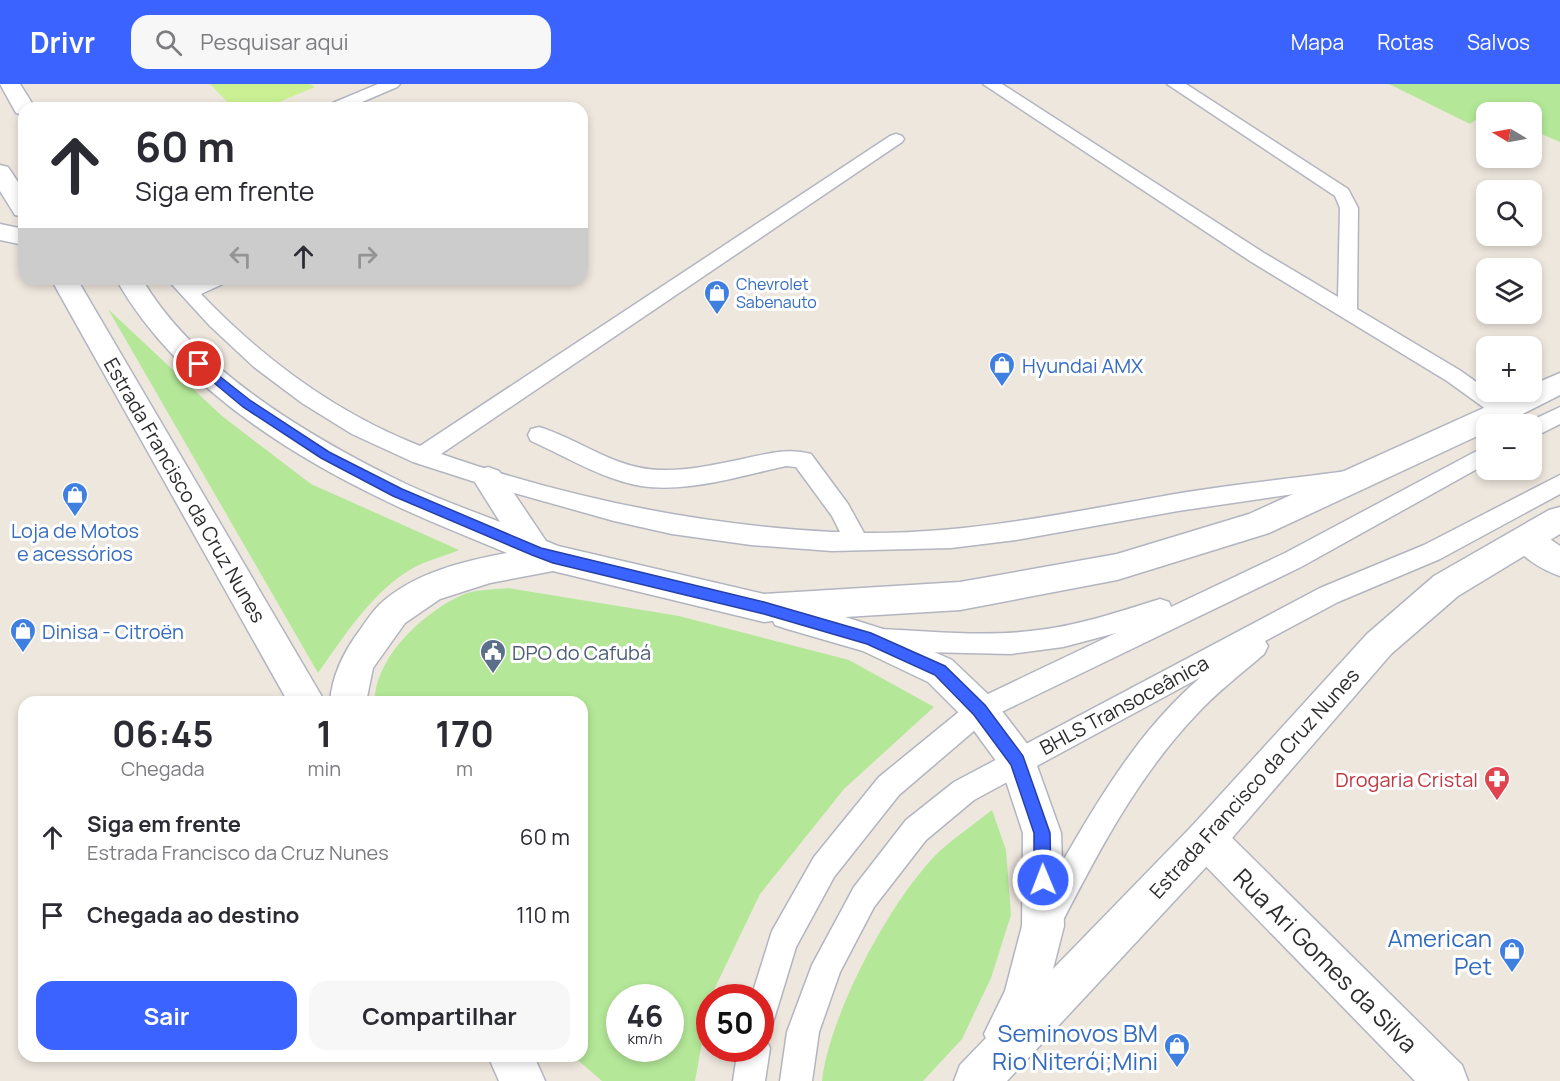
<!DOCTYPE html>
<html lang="pt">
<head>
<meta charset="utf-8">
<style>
	:root { --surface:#fff; --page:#f7f7f7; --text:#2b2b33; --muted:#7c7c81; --accent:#3a63ff }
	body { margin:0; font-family:Manrope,sans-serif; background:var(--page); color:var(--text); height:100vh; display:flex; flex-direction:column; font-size:22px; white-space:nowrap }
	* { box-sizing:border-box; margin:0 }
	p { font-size:20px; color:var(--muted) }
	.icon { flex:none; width:33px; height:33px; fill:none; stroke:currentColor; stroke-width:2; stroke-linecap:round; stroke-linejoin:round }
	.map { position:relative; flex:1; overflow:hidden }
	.panel { position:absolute; left:18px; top:612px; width:570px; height:366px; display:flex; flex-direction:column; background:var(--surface); border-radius:18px; box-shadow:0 3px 9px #0003 }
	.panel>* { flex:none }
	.guide { position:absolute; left:18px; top:18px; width:570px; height:183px; border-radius:18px; box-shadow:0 3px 9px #0003; background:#fff; color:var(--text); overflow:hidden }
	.needle { width:39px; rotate:280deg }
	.controls { position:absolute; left:1476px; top:18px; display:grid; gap:12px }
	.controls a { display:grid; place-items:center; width:66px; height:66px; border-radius:12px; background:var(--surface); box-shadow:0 3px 9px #0003; font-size:30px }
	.speed { position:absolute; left:606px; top:900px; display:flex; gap:12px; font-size:30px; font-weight:700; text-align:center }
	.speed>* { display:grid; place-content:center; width:78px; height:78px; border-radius:50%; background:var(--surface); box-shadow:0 3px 9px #0003; line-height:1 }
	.speed small { font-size:15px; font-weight:400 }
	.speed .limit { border:9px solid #d22; background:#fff; color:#111 }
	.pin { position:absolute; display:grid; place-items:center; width:51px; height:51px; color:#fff; margin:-26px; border:3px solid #fff; border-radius:50%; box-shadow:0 2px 6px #0007 }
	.me { position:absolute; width:66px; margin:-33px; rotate:359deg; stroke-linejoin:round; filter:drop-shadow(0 0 4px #0008) }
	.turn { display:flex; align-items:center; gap:21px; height:126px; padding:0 18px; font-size:27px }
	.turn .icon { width:78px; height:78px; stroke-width:2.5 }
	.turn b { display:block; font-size:42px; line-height:51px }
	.lanes { display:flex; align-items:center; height:57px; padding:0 18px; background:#0003; justify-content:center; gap:30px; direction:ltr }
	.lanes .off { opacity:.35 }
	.eta { display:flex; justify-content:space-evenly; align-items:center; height:102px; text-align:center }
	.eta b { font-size:36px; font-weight:700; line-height:42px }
	.primary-button { display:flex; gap:12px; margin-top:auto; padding:12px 18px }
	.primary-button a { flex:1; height:69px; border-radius:18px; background:var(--accent); color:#fff; font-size:24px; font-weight:700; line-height:69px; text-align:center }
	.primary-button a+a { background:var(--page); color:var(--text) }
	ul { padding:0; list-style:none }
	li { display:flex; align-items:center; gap:18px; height:78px; padding:0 18px }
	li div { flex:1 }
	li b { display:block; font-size:22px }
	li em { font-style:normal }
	header { display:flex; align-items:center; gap:36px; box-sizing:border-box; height:84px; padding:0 30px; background:var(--accent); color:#fff }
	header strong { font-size:28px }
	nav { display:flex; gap:33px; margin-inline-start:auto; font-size:21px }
	.search { width:420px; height:54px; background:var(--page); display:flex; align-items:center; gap:15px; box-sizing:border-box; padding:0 21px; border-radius:18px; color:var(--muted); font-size:22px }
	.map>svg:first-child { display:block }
</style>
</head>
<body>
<header>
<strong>Drivr</strong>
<div class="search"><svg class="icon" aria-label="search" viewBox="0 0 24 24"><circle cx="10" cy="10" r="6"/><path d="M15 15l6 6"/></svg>Pesquisar aqui</div>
<nav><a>Mapa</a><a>Rotas</a><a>Salvos</a></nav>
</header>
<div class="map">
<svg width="1560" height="997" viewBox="0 0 1560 997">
	<rect width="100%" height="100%" fill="#eee7de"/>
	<!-- green -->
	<g fill="#b4e898" fill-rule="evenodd">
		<polygon points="1389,0 1560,0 1560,58 1532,46 1532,28 1487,27 1470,40"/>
		<path d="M108,225L222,332L311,400L459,466C445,472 428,476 415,483C373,506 345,551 318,589Z"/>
		<path d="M508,504L679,532L849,576L934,623L844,705L760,810L710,914L695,997H602L573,972H582V618H375C374,574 424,528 462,511C475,505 493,506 508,504ZM620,914H670V964H620Z"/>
		<path d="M992,726L1006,766L1011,831L991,894L962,955L923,997H822C829,931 893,810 942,765C958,751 976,739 992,726Z"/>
	</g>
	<!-- pitch -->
	<polygon fill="#caf093" points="210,0 310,0 315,3 265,24 233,24"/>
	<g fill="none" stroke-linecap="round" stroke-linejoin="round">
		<defs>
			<g id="lane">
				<polygon points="378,0 400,0 397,3 348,24 326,24 328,21"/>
				<polygon points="983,0 1002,0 1264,169 1338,213 1340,124 1335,112 1167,0 1186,0 1348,105 1358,124 1357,225 1461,287 1486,305 1486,308 1490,308 1511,323 1515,328 1511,333 1504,336 1497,333 1447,297 1250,177"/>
				<path d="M896,50L902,52L904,55L902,58L441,370C568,414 698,441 832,448H840L832,432L796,383L786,382C740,392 689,409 641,402C602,395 567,373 531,357L528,351L531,345L539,343C581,356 615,385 660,386C686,387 713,381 738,376C763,371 786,363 811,370L848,420L864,449C970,450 1072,428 1175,410C1232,400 1290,395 1347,387L1355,389L1358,395L1355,401L1178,427L1016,456L951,464L832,467L751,461L672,450L614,437L472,397L413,378L352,350L302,319L254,283L210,242L167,195H187L191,199L201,195H227L225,199L201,210C263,275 336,329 420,362L890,52Z"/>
				<polygon points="1560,323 1560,340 1532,354 1532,340 1524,340"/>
				<path d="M1486,362V380L1301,483L989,634L899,711L834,793L796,863L771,945L760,949V914H751L772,847L814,773L879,693L971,618L1116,549L1063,563L1011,570L878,567L869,564L866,556L869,548L878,545C929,547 980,553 1030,547C1075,543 1118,528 1160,515L1169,518L1171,523L1285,469Z"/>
				<path d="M1560,391V410L1440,475L1338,518L1265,557L1268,562L1264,570C1241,590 1217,608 1196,631C1137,693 1097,770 1058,846L1047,850L1036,846L1032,835C1043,810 1057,786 1071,763C1107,701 1146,640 1201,593L974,716L926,756L874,823L840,888L819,948L812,997H780L787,948L812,881L854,803L906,736L954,698L1320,504L1424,461Z"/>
				<polygon points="760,951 765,953 770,964 765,997 733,997 738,964 760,964"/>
			</g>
			<g id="street">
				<polygon points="0,140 24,145 24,161 0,156"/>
				<path d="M1526,442L1537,446L1560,462V492C1542,486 1519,472 1510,455L1515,446Z"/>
				<polygon points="1206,736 1220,742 1462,981 1468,997 1415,997 1192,768 1187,755 1192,742"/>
			</g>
			<g id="secondary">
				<polygon points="0,0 20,0 35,24 24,24 24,31 16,29"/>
				<polygon points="0,81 8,83 24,107 24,133 15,131 0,107"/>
				<polygon points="51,195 77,195 325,618 288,618"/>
				<path d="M116,195H142C195,286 313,355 406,400C436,414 469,426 500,438L473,395L477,387L488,383L499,387L546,457L558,462L764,510L960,498L1117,470L1249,430L1519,308H1532V301L1560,289V311L1503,340H1486V348L1269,449L1117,496L960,526L845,533L883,545L952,576L993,615L1031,665L1061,749L1064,842L1053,885L1192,742L1367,550L1434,492L1549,426L1560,423V450L1458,512L1391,570L1220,768L1007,997H954L960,981L986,954L984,950L1005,907L1022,842L1023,749L1002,685L967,637L928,598L863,567L787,545L775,541L773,537L764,538L553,487L490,499L440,515L405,539L373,584L366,618H330C332,592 344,567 360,546C366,537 372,528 380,520C414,489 463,477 507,469C467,452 425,436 386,417C283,368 173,296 116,195Z"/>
				<polygon points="488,972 534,972 545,997 499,997"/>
			</g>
		</defs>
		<!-- lane casing -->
		<use href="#lane" stroke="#b2b5c0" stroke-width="3"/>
		<!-- street casing -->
		<use href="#street" stroke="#b2b5c0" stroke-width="3"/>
		<!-- secondary casing -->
		<use href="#secondary" stroke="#b2b5c0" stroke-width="3"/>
		<!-- lane -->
		<use href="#lane" fill="#fff" fill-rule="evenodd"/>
		<!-- street -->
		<use href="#street" fill="#fff" fill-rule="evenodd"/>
		<!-- secondary -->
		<use href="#secondary" fill="#fff" fill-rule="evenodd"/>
	</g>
	<!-- route -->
	<polygon fill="#3a63ff" stroke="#2640a6" stroke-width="1.5" points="199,276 251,317 329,368 402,405 541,464 764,518 871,549 945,582 985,621 1023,672 1050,749 1051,796 1048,801 1043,804 1037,801 1034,796 1034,749 1011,681 974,631 935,591 867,560 764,530 553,479 532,471 393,412 321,374 243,323 195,283 193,280"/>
	<!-- icons -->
	<defs>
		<symbol id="shop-pin" viewBox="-11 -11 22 30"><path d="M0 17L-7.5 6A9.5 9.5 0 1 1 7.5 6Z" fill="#3f7fe0" stroke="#fff"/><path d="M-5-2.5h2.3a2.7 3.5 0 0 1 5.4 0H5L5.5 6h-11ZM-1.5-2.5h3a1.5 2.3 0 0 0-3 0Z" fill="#fff"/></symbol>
		<symbol id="civic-pin" viewBox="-11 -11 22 30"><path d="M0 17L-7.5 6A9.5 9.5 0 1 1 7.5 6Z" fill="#5c6f8a" stroke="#fff"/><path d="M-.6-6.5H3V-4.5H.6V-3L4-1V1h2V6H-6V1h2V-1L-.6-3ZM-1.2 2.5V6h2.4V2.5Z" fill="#fff"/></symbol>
		<symbol id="pharmacy-pin" viewBox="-11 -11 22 30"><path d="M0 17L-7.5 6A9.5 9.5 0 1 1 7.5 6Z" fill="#e0444e" stroke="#fff"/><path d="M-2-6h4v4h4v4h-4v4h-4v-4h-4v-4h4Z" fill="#fff"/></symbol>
	</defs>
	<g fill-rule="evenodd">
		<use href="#shop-pin" x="702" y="194" width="30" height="40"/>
		<use href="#shop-pin" x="987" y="266" width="30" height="40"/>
		<use href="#shop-pin" x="60" y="396" width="30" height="40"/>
		<use href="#shop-pin" x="8" y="532" width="30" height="40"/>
		<use href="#civic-pin" x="478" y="553" width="30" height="40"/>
		<use href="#pharmacy-pin" x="1482" y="680" width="30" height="40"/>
		<use href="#shop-pin" x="1497" y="852" width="30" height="40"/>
		<use href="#shop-pin" x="1162" y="947" width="30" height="40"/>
	</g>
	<g text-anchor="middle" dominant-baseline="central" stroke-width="6" stroke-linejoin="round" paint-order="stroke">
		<!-- far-shop labels -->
		<g font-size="16" fill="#366cbe" stroke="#fff" text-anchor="start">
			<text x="736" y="200">Chevrolet<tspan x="736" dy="18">Sabenauto</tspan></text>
		</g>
		<!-- shop labels -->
		<g font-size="20" fill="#366cbe" stroke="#fff" text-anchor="start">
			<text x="1022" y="281">Hyundai AMX</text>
			<text x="75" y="446" text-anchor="middle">Loja de Motos<tspan x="75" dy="23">e acessórios</tspan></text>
			<text x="42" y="547">Dinisa - Citroën</text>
		</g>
		<!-- street labels -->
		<g font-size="20" fill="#2c2c2c" stroke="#fff">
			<text transform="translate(185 406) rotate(60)">Estrada Francisco da Cruz Nunes</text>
			<text transform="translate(1124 621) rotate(-28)">BHLS Transoceânica</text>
			<text transform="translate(1254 699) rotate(-48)">Estrada Francisco da Cruz Nunes</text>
		</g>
		<!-- service labels -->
		<g font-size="20" fill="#4e5e75" stroke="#fff" text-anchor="start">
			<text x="512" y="568">DPO do Cafubá</text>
		</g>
		<!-- health labels -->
		<g font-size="20" fill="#be3a42" stroke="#fff" text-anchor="end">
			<text x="1478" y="695">Drogaria Cristal</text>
		</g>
		<!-- near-shop labels -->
		<g font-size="24" fill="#366cbe" stroke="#fff" text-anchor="end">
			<text x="1492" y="853">American<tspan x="1492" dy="28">Pet</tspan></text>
			<text x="1158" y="948">Seminovos BM<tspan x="1158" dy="28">Rio Niterói;Mini</tspan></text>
		</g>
		<!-- near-street labels -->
		<g font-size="24" fill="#2c2c2c" stroke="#fff">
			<text transform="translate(1326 876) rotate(45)">Rua Ari Gomes da Silva</text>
		</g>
	</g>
</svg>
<div class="controls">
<a><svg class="needle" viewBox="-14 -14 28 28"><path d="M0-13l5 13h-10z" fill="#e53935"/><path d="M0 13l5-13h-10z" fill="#7c7c81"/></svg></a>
<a><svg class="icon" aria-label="search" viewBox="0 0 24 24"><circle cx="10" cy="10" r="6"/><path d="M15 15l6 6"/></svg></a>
<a><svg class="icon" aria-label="layers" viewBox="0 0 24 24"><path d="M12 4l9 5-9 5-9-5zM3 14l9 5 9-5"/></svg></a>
<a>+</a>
<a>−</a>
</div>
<div class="speed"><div>46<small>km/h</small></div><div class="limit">50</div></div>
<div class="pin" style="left:199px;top:280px;background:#d93025"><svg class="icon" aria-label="arrive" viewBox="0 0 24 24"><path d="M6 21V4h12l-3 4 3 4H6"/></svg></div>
<svg class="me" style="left:1043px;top:796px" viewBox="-20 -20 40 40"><circle r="17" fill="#3a63ff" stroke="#fff" stroke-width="3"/><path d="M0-11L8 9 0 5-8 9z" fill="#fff"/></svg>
<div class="guide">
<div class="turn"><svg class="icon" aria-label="ahead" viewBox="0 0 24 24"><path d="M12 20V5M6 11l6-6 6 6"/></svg><div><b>60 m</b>Siga em frente</div></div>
<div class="lanes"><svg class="icon off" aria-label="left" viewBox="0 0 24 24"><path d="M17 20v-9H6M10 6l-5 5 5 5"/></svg><svg class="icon" aria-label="ahead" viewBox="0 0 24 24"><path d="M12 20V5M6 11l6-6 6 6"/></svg><svg class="icon off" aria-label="right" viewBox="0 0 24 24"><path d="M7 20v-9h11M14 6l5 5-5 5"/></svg></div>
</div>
<section class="panel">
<div class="eta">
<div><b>06:45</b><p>Chegada</p></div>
<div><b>1</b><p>min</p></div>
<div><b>170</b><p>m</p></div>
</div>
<ul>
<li><svg class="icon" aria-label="ahead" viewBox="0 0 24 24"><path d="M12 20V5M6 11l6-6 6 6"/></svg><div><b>Siga em frente</b><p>Estrada Francisco da Cruz Nunes</p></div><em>60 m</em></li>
<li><svg class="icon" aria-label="arrive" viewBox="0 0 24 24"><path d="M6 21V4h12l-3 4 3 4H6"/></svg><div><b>Chegada ao destino</b></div><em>110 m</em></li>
</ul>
<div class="primary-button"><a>Sair</a><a>Compartilhar</a></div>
</section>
</div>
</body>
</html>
